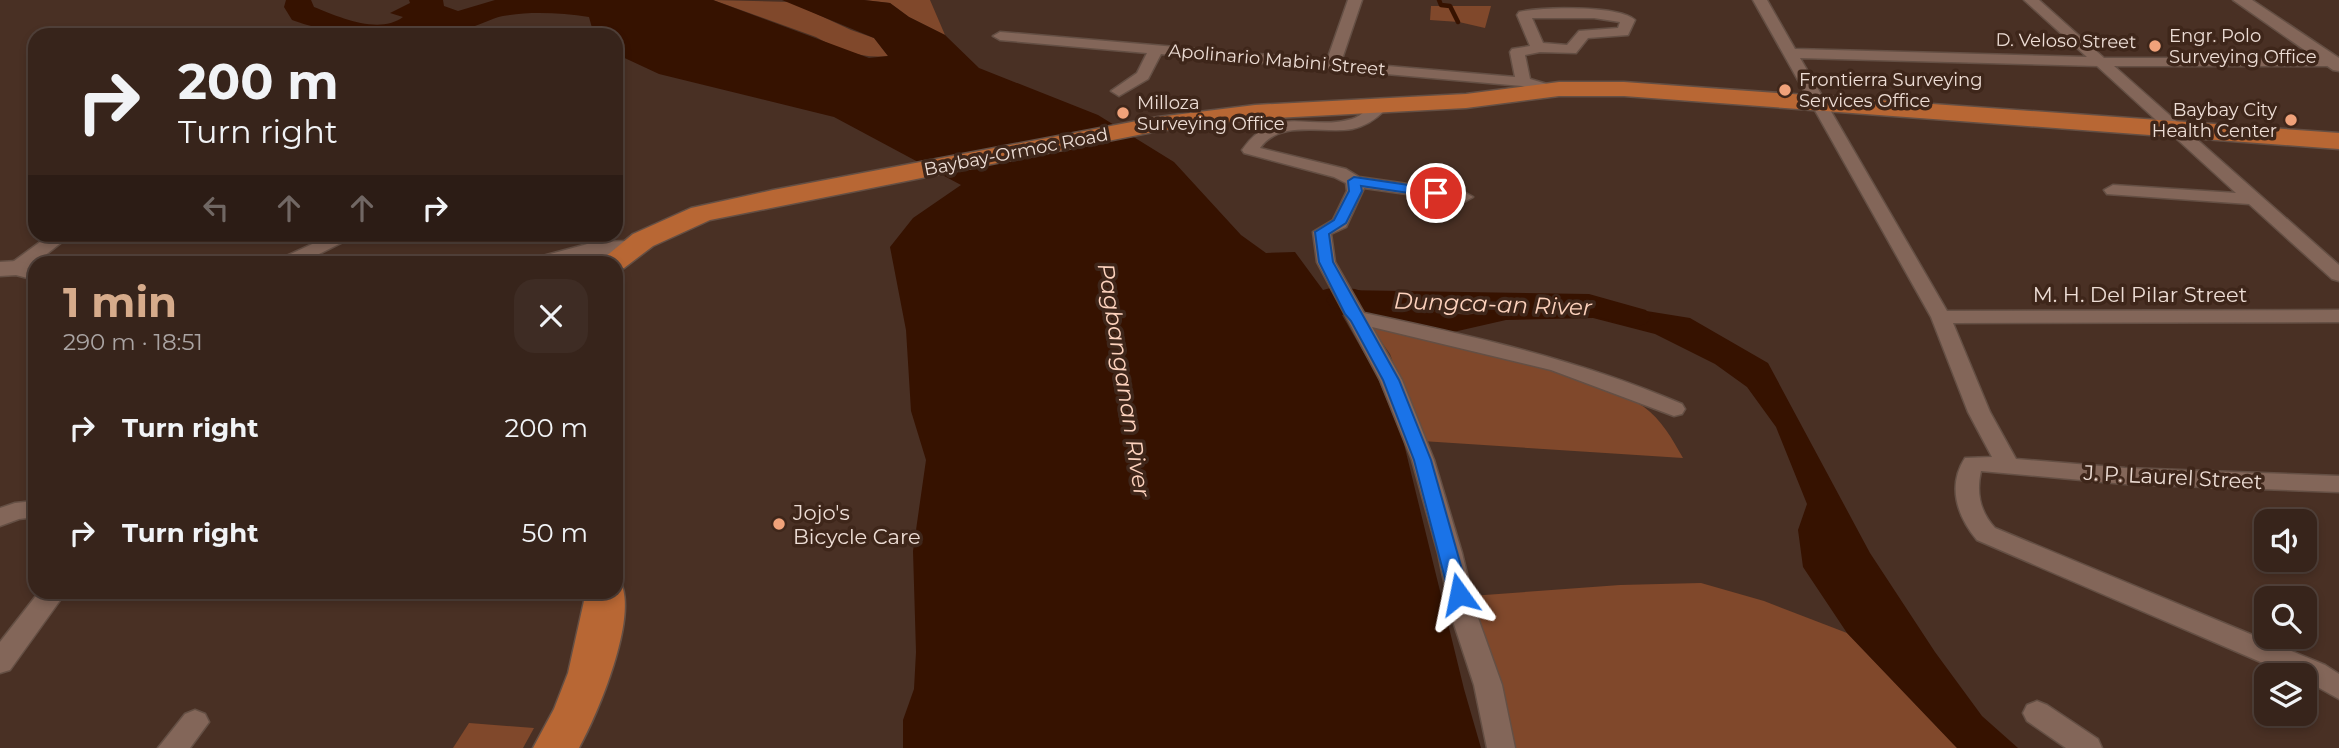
<!DOCTYPE html>
<html lang="en">
<head>
<meta charset="utf-8">
<style>
	:root { --surface:#37241b; --page:#3e2c24; --text:#f1f3f6; --muted:#aaa4a3; --line:#51413a; --accent:#d6ab8b }
	body { margin:0; font-family:Montserrat,sans-serif; background:var(--page); color:var(--text); height:100vh; display:flex; flex-direction:column; font-size:26px; white-space:nowrap }
	* { box-sizing:border-box; margin:0 }
	p { font-size:23px; color:var(--muted) }
	.icon { flex:none; width:38px; height:38px; fill:none; stroke:currentColor; stroke-width:2; stroke-linecap:round; stroke-linejoin:round }
	.map { position:relative; flex:1; overflow:hidden }
	.panel { position:absolute; left:28px; top:256px; width:595px; height:343px; display:flex; flex-direction:column; background:var(--surface); border-radius:21px; box-shadow:0 4px 10px #0003,0 0 0 2px var(--line) }
	.panel>* { flex:none }
	.top-card { position:absolute; left:28px; top:28px; width:595px; height:214px; border-radius:21px; box-shadow:0 4px 10px #0003,0 0 0 2px var(--line); background:#37241b; color:var(--text); overflow:hidden }
	.buttons { position:absolute; left:2254px; top:509px; display:grid; gap:14px }
	.buttons a { display:grid; place-items:center; width:63px; height:63px; border-radius:14px; background:var(--surface); box-shadow:0 4px 10px #0003,0 0 0 2px var(--line); font-size:35px }
	.pin { position:absolute; display:grid; place-items:center; width:60px; height:60px; color:#fff; margin:-30px; border:4px solid #fff; border-radius:50%; box-shadow:0 2px 7px #0007 }
	.me { position:absolute; width:77px; margin:-38px; rotate:348deg; stroke-linejoin:round; filter:drop-shadow(0 0 5px #0008) }
	.turn { display:flex; align-items:center; gap:24px; height:147px; padding:0 35px; font-size:32px }
	.turn .icon { width:91px; height:91px; stroke-width:2.5 }
	.turn b { display:block; font-size:49px; line-height:60px }
	.lanes { display:flex; align-items:center; height:66px; padding:0 35px; background:#0003; justify-content:center; gap:35px; direction:ltr }
	.lanes .off { opacity:.35 }
	.round { display:grid; place-items:center; flex:none; width:74px; height:74px; border-radius:21px; background:var(--page) }
	.headline { display:flex; align-items:center; justify-content:space-between; height:119px; padding:0 35px }
	h1 { font-size:42px; font-weight:700; line-height:52px; color:var(--accent) }
	ul { padding:0; list-style:none }
	li { display:flex; align-items:center; gap:21px; height:105px; padding:0 35px }
	li div { flex:1 }
	li b { display:block; font-size:26px }
	li em { font-style:normal }
	.map>svg:first-child { display:block }
</style>
</head>
<body>
<div class="map">
<svg width="2339" height="748" viewBox="0 0 2339 748">
	<rect width="100%" height="100%" fill="#493024"/>
	<!-- green -->
	<g fill="#80482b">
		<path d="M713,0L791,2L851,30L874,38L888,56C862,59 838,50 816,37Z"/>
		<polygon points="864,0 930,0 945,35 909,17 890,3"/>
		<polygon points="1431,6 1491,6 1485,28 1459,22 1430,20"/>
		<path d="M1369,324C1428,337 1486,352 1545,369C1579,379 1615,387 1644,407C1661,419 1673,440 1683,458L1422,441L1390,354Z"/>
		<polygon points="1701,583 1764,601 1847,633 1957,748 1515,748 1471,596 1620,585"/>
		<polygon points="469,723 534,728 523,748 453,748"/>
	</g>
	<!-- water -->
	<path fill="#361200" d="M286,0H311L314,7C339,17 379,35 403,17L390,13L410,3L409,0H443L444,6L458,11L495,0H713L869,58L888,56L874,38L782,0H864L890,3L909,17L945,35L979,68L1098,115L1174,162L1241,235L1266,253L1295,252L1323,290L1334,287L1355,289L1421,310L1467,315L1523,305L1603,304L1690,318L1768,363L1870,553L1935,652L1982,716L2018,748H1957L1847,633L1803,567L1798,530L1807,504L1776,427L1747,387L1715,364L1655,334L1593,318L1506,320L1449,333L1358,311L1342,315L1376,374L1403,440L1464,689L1481,748H903V720L914,689L916,652L913,551L926,460L911,411L906,330L890,247L913,218L961,185L834,117L659,74L616,54V35H594L589,17C561,13 532,11 503,16C491,18 480,26 467,28C410,40 347,40 292,20L284,7Z"/>
	<g fill="none" stroke-linecap="round" stroke-linejoin="round">
		<!-- stream -->
		<polyline stroke="#361200" stroke-width="4.5" points="1439,0 1441,5 1450,6 1458,22"/>
		<!-- river -->
		<polygon fill="#361200" fill-rule="evenodd" points="1342,290 1589,294 1646,310 1651,317 1646,324 1634,327 1587,314 1342,310 1331,307 1326,300 1331,293"/>
		<defs>
			<g id="minor">
				<path d="M1348,0H1362L1341,62L1515,77L1510,52L1512,49L1530,46L1517,15L1519,12C1542,7 1618,5 1635,20L1628,35L1588,38L1576,53L1540,52L1525,55L1530,79L1557,87L1560,90L1557,93L1552,95L1522,86L1161,54L1148,79L1119,96L1111,91L1137,73L1147,53L1000,40L993,36L1000,32L1327,60ZM1532,18H1594L1620,22L1618,28L1579,31L1567,45L1543,43Z"/>
				<path d="M1753,0H1767L1795,49L2087,57L2024,0H2039L2104,58H2339V66H2114L2339,265V281L2332,279L2249,204L2107,194L2104,190L2113,185L2236,193L2097,66L1800,58L1947,311L2339,310V322L1953,323L1990,412L2016,459L2125,468L2339,476V492L2125,484L1981,471C1976,492 1980,512 1995,528L2325,665L2339,674V699L2305,680V676H2293L1977,540C1957,516 1947,486 1965,458L1992,457L1968,412L1931,317Z"/>
				<path d="M1380,102L1388,107L1385,110C1376,119 1366,126 1352,129C1323,134 1280,119 1260,148L1346,169L1359,177L1464,192L1473,197L1464,202L1364,188L1346,227L1331,234L1335,262L1364,313C1473,336 1580,360 1682,404L1685,409L1682,414L1674,416L1551,370L1372,327L1402,380L1434,460L1462,553L1477,615L1502,685L1515,748H1487L1474,685L1451,615L1438,553L1412,460L1380,380L1317,262L1313,232L1333,220L1347,191L1346,183L1334,177L1244,153L1242,150C1276,102 1309,132 1352,119C1363,116 1369,105 1380,102Z"/>
				<polygon points="51,234 72,234 24,272 10,272 8,268 10,264"/>
				<polygon points="334,234 359,234 303,262 280,262 282,258"/>
				<polygon points="585,234 603,234 604,249 602,253 588,253"/>
				<polygon points="35,501 35,517 19,519 0,526 0,508 15,503"/>
				<polygon points="39,592 66,592 10,670 0,673 0,642"/>
				<polygon points="2037,701 2047,705 2098,739 2102,748 2066,748 2027,721 2023,713 2027,705"/>
				<polygon points="195,710 205,714 209,722 190,748 158,748 185,714"/>
			</g>
			<g id="tertiary">
				<polygon points="2233,0 2252,0 2339,58 2339,71 2333,70"/>
				<polygon points="630,241 638,243 641,248 638,253 596,256 572,262 535,262 539,257 595,242"/>
				<polygon points="17,261 35,266 35,280 16,275 0,276 0,262"/>
			</g>
			<g id="primary">
				<polygon points="1559,82 1624,82 2339,133 2339,149 1624,96 1559,96 1466,108 1255,119 1158,131 710,220 653,246 624,268 616,270 616,262 599,262 633,234 691,208 773,190 1158,117 1255,105 1466,94"/>
				<path d="M616,580L620,581C639,616 598,714 579,748H533L554,709L568,673L586,592H616Z"/>
			</g>
		</defs>
		<!-- minor casing -->
		<use href="#minor" stroke="#644f44" stroke-width="3"/>
		<!-- tertiary casing -->
		<use href="#tertiary" stroke="#644f44" stroke-width="3"/>
		<!-- primary casing -->
		<use href="#primary" stroke="#644f44" stroke-width="3"/>
		<!-- minor -->
		<use href="#minor" fill="#836659" fill-rule="evenodd"/>
		<!-- tertiary -->
		<use href="#tertiary" fill="#836659" fill-rule="evenodd"/>
		<!-- primary -->
		<use href="#primary" fill="#b86734" fill-rule="evenodd"/>
	</g>
	<!-- route -->
	<polygon fill="#1a73e8" stroke="#114b97" stroke-width="2" points="1354,177 1436,189 1443,193 1436,197 1361,186 1362,191 1346,223 1329,234 1333,262 1399,380 1431,460 1469,594 1466,599 1459,601 1452,599 1449,594 1414,460 1383,380 1351,321 1345,314 1319,262 1315,232 1334,220 1349,191 1348,181"/>
	<!-- markers -->
	<g fill="#f0a27a" stroke="#3e261a" stroke-width="2.5">
		<circle cx="2155" cy="46" r="7"/>
		<circle cx="1785" cy="90" r="7"/>
		<circle cx="1123" cy="113" r="7"/>
		<circle cx="2291" cy="120" r="7"/>
		<circle cx="779" cy="524" r="7"/>
	</g>
	<g text-anchor="middle" dominant-baseline="central" stroke-width="7" stroke-linejoin="round" paint-order="stroke">
		<!-- far-poi labels -->
		<g font-size="18" fill="#edddd5" stroke="#3e261a" text-anchor="start">
			<text x="2169" y="36">Engr. Polo<tspan x="2169" dy="21">Surveying Office</tspan></text>
			<text x="1799" y="80">Frontierra Surveying<tspan x="1799" dy="21">Services Office</tspan></text>
			<text x="1137" y="103">Milloza<tspan x="1137" dy="21">Surveying Office</tspan></text>
			<text x="2277" y="110" text-anchor="end">Baybay City<tspan x="2277" dy="21">Health Center</tspan></text>
		</g>
		<!-- far-street labels -->
		<g font-size="18" fill="#edddd5" stroke="#3e261a">
			<text transform="translate(2066 41) rotate(1)">D. Veloso Street</text>
			<text transform="translate(1277 60) rotate(5)">Apolinario Mabini Street</text>
			<text transform="translate(1016 152) rotate(-11)">Baybay-Ormoc Road</text>
		</g>
		<!-- street labels -->
		<g font-size="21" fill="#edddd5" stroke="#3e261a">
			<text x="2140" y="294">M. H. Del Pilar Street</text>
			<text transform="translate(2173 477) rotate(3)">J. P. Laurel Street</text>
		</g>
		<!-- poi labels -->
		<g font-size="21" fill="#edddd5" stroke="#3e261a" text-anchor="start">
			<text x="793" y="512">Jojo's<tspan x="793" dy="24">Bicycle Care</tspan></text>
		</g>
		<!-- water labels -->
		<g font-size="23" font-style="italic" fill="#fcd1bc" stroke="#3e261a">
			<text transform="translate(1493 304) rotate(2)">Dungca-an River</text>
			<text transform="translate(1124 380) rotate(81)">Pagbanganan River</text>
		</g>
	</g>
</svg>
<div class="buttons">
<a><svg class="icon" aria-label="sound" viewBox="0 0 24 24"><path d="M4 9h4l5-4v14l-5-4H4zM17 9q2 3 0 6"/></svg></a>
<a><svg class="icon" aria-label="search" viewBox="0 0 24 24"><circle cx="10" cy="10" r="6"/><path d="M15 15l6 6"/></svg></a>
<a><svg class="icon" aria-label="layers" viewBox="0 0 24 24"><path d="M12 4l9 5-9 5-9-5zM3 14l9 5 9-5"/></svg></a>
</div>
<div class="pin" style="left:1436px;top:193px;background:#d93025"><svg class="icon" aria-label="arrive" viewBox="0 0 24 24"><path d="M6 21V4h12l-3 4 3 4H6"/></svg></div>
<svg class="me" style="left:1459px;top:594px" viewBox="-20 -20 40 40"><path d="M0-17L14 15 0 8-14 15z" fill="#1a73e8" stroke="#fff" stroke-width="4"/></svg>
<div class="top-card">
<div class="turn"><svg class="icon" aria-label="right" viewBox="0 0 24 24"><path d="M7 20v-9h11M14 6l5 5-5 5"/></svg><div><b>200 m</b>Turn right</div></div>
<div class="lanes"><svg class="icon off" aria-label="left" viewBox="0 0 24 24"><path d="M17 20v-9H6M10 6l-5 5 5 5"/></svg><svg class="icon off" aria-label="ahead" viewBox="0 0 24 24"><path d="M12 20V5M6 11l6-6 6 6"/></svg><svg class="icon off" aria-label="ahead" viewBox="0 0 24 24"><path d="M12 20V5M6 11l6-6 6 6"/></svg><svg class="icon" aria-label="right" viewBox="0 0 24 24"><path d="M7 20v-9h11M14 6l5 5-5 5"/></svg></div>
</div>
<section class="panel">
<div class="headline"><div><h1>1 min</h1><p>290 m · 18:51</p></div><a class="round"><svg class="icon" aria-label="close" viewBox="0 0 24 24"><path d="M6 6l12 12M18 6L6 18"/></svg></a></div>
<ul>
<li><svg class="icon" aria-label="right" viewBox="0 0 24 24"><path d="M7 20v-9h11M14 6l5 5-5 5"/></svg><div><b>Turn right</b></div><em>200 m</em></li>
<li><svg class="icon" aria-label="right" viewBox="0 0 24 24"><path d="M7 20v-9h11M14 6l5 5-5 5"/></svg><div><b>Turn right</b></div><em>50 m</em></li>
</ul>
</section>
</div>
</body>
</html>
